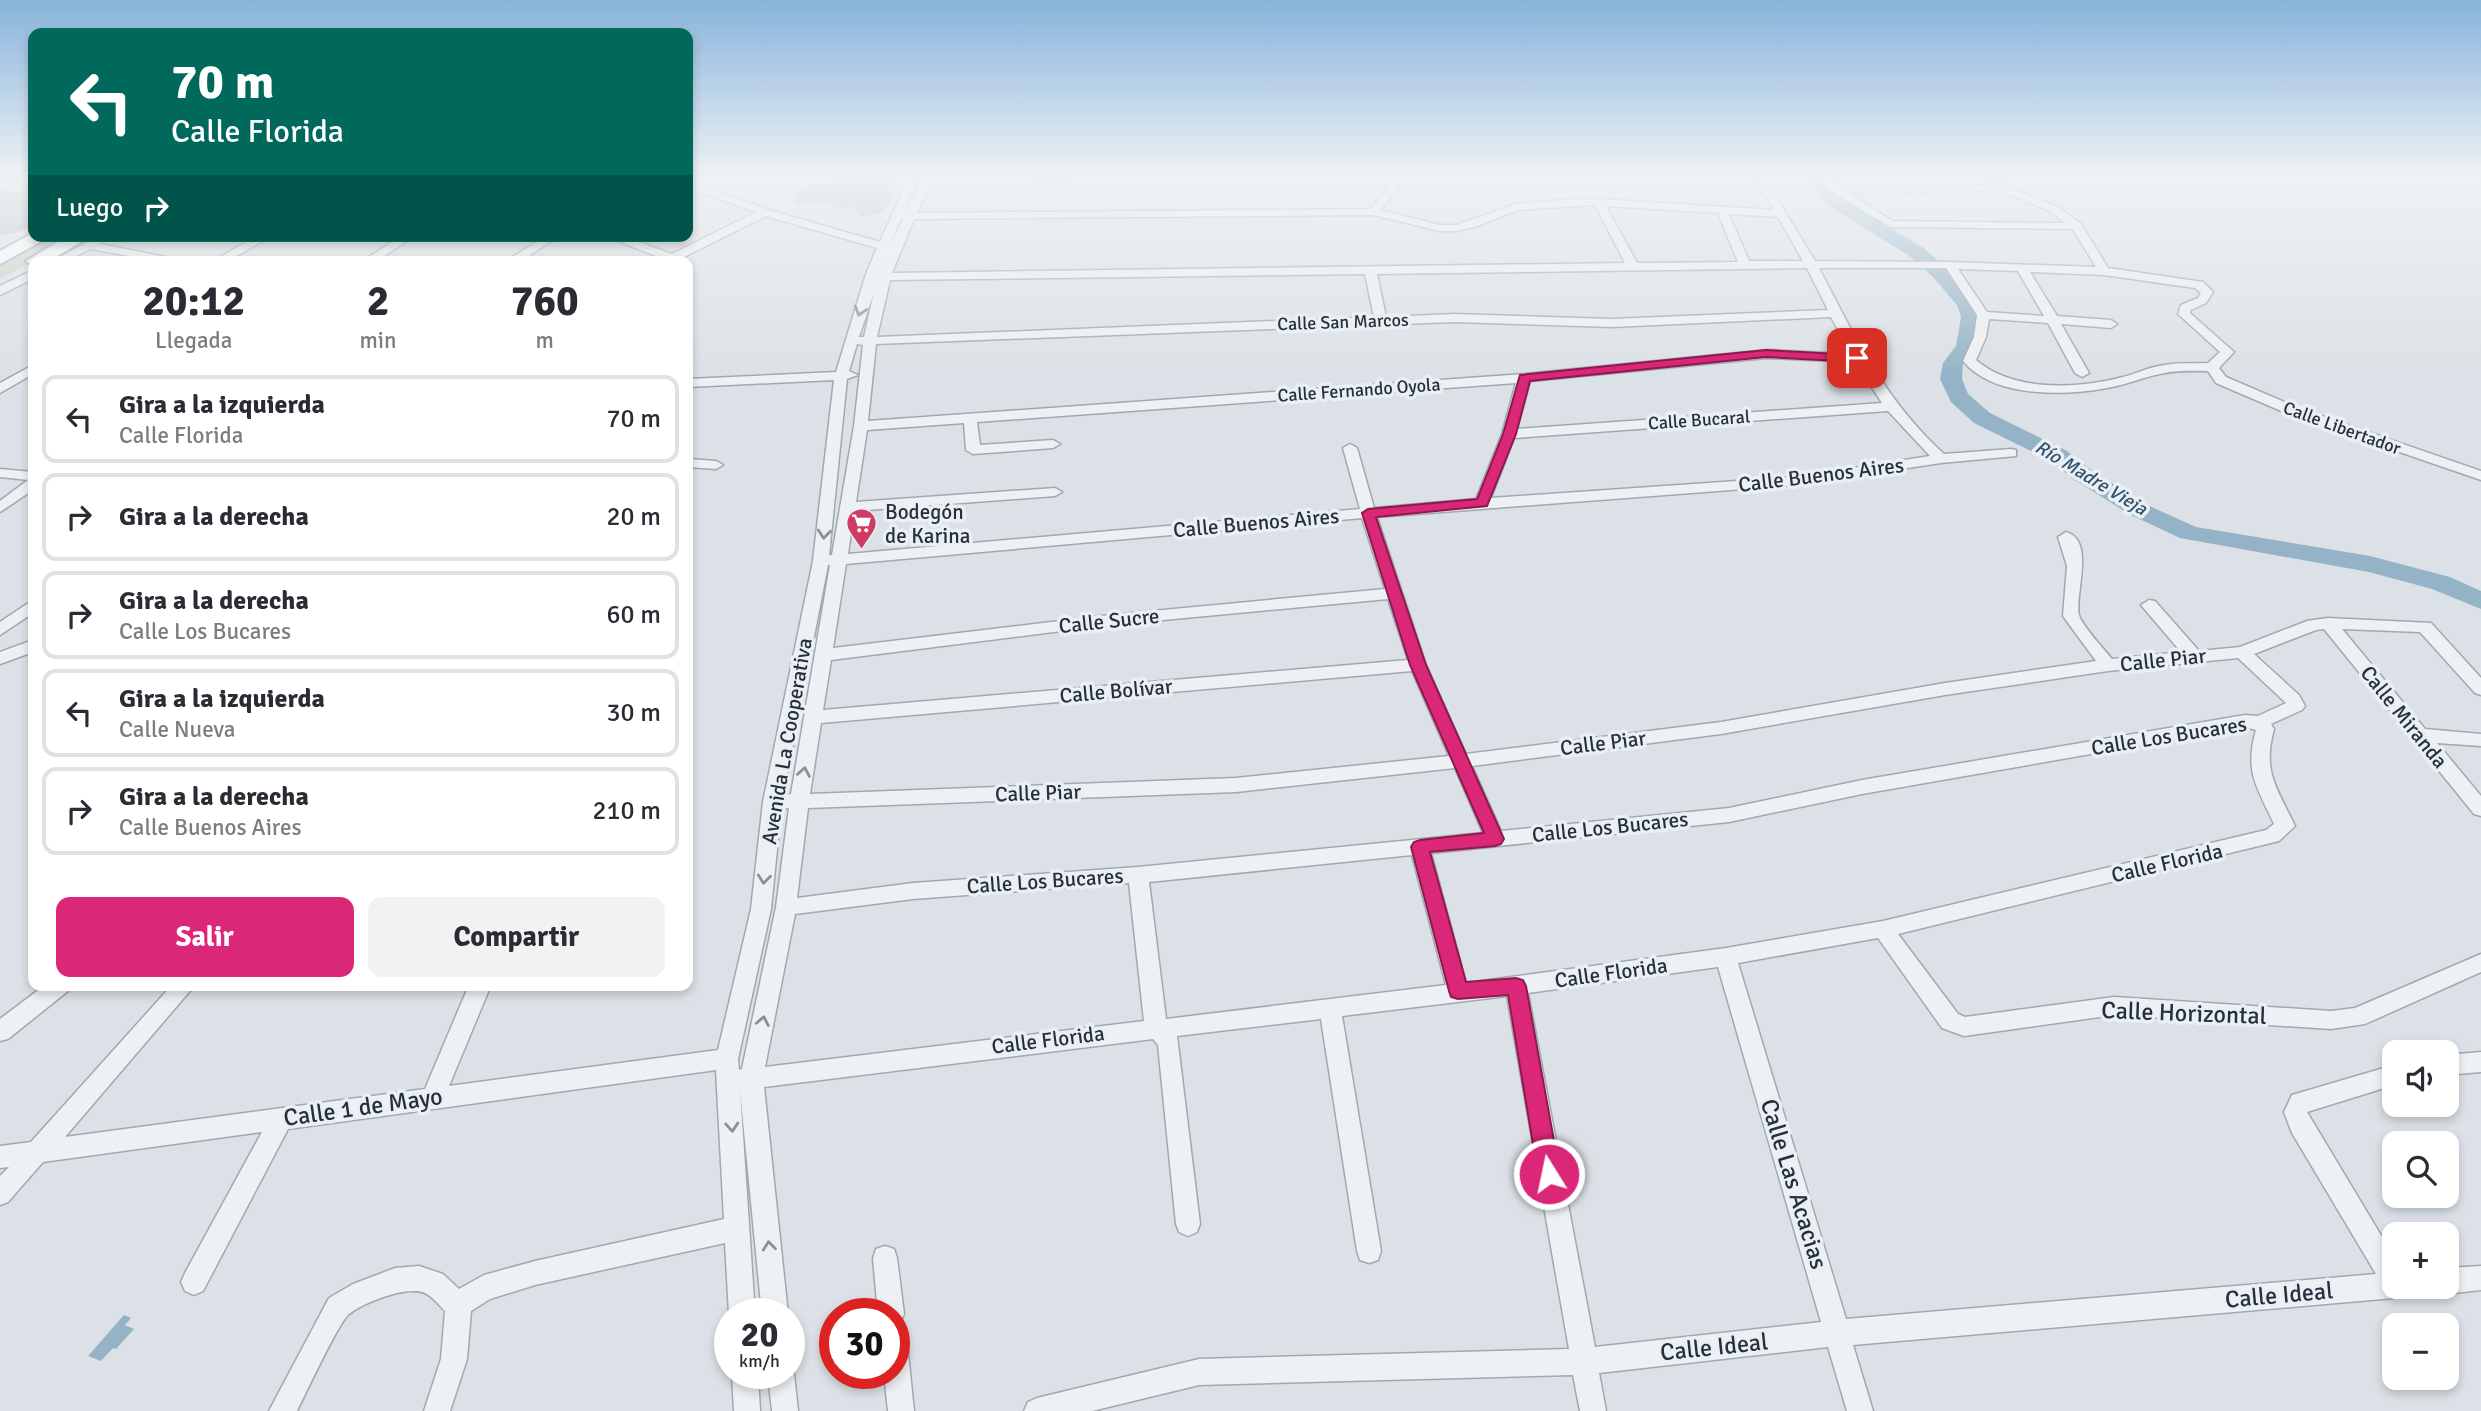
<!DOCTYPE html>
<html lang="es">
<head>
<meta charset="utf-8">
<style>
	:root { --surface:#fff; --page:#f2f2f3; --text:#2b2b33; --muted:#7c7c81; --line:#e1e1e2; --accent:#db2777 }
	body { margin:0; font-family:Signika,sans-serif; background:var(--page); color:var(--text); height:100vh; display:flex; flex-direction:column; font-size:26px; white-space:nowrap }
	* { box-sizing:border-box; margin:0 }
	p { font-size:23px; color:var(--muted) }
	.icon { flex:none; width:38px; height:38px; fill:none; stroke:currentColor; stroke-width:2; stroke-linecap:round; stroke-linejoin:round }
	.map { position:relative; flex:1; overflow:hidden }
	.sheet { position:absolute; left:28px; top:256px; width:665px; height:735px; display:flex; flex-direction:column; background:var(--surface); border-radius:14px; box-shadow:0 4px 10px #0003 }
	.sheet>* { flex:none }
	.top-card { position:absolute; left:28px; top:28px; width:665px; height:214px; border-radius:14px; box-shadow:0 4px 10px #0003; background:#00695c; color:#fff; overflow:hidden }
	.controls { position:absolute; left:2382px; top:1040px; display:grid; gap:14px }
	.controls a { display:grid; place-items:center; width:77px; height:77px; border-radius:14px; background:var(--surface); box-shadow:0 4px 10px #0003; font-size:35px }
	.speed { position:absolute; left:714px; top:1298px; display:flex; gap:14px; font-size:35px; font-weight:700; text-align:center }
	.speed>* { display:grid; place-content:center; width:91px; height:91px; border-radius:50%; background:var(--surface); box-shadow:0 4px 10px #0003; line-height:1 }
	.speed small { font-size:18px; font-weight:400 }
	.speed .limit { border:10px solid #d22; background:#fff; color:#111 }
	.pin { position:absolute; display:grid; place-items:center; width:60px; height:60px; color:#fff; margin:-30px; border-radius:14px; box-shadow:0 4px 10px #0006 }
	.me { position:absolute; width:77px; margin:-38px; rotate:350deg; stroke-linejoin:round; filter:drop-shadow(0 0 5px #0008) }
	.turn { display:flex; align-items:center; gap:24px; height:147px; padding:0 28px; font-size:32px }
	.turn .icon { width:91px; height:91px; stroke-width:2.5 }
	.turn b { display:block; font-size:49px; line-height:60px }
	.then { display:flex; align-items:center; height:66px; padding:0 28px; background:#0003; gap:14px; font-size:26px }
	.eta { display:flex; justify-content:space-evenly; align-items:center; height:119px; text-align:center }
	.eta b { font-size:42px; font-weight:800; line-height:49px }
	.cta { display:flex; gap:14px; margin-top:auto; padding:14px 28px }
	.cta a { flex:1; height:80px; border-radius:14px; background:var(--accent); color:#fff; font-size:28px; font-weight:800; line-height:80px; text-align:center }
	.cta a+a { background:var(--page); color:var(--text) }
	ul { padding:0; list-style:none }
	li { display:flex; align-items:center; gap:21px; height:88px; margin:0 14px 10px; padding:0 14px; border:4px solid var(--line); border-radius:14px }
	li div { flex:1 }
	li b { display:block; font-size:26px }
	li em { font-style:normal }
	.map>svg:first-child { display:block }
</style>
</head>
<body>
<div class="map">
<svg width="2481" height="1411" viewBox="0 0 2481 1411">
	<rect width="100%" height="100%" fill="#dbe1e6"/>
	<!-- green -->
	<polygon fill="#c3d0bc" points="42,236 82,236 0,279 0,258"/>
	<!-- water -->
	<polygon fill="#95b3c7" points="124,1315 131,1318 125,1325 134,1329 116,1349 113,1348 101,1361 88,1356"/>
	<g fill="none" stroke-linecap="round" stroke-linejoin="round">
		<!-- river -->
		<polygon fill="#95b3c7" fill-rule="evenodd" points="1805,179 1823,179 1841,198 1925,249 1947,269 1973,300 1981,317 1976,347 1963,364 1962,379 1968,394 1990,413 2067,451 2088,468 2145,504 2196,527 2370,556 2450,577 2481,591 2481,609 2432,589 2369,572 2180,538 2129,514 2072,478 2051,461 1974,423 1951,402 1940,379 1943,363 1956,346 1961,317 1957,305 1933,277 1911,257 1829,206"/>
	</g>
	<!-- building -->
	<g fill="#b2bac3">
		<polygon points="854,179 899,179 884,212 861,217 853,207 842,209 825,202 795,204 796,202 794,202 800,189 808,183 831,184"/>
		<polygon points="0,189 33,194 33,225 18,232 0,235"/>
	</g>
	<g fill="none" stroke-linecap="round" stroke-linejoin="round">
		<defs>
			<g id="minor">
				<polygon points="5,179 33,180 33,186"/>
				<path d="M908,179H918L904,213L922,179H1068L1063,182L929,186L917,213L1370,209L1387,189L1390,179H1400L1397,190L1380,210L1440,225H1456L1516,204L1557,200L1599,199L1774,210L1755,179H1765L1815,261L1950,262L2096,267L2073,229L1890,227L1833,192L1820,179H1831L1840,187L1988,185L1993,181L2058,207L2081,224L2108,268L2203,282L2213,292L2206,303L2191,310L2190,313L2234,352L2219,368L2226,377L2296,407L2481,471V480L2286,413L2216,383L2208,371C2194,371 2179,370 2165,373C2145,376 2127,385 2107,388C2063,396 1994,398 1963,361L1974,337L1977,315L1946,268H1819C1854,336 1886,402 1944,454L2011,449L2016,450V456L1941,463L1795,485L1377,517L1426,665L1466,754L1721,722L1945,683L2096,661L2063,616L2067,566L2058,537L2066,532C2096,540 2074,596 2079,615C2082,626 2104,649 2112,659L2181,652L2141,605L2149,600L2155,601L2199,651L2240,647L2307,621L2328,618L2431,623L2481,678V695L2475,693L2420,632L2342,629L2425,729L2481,734V746L2437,743L2481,796V816L2474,814L2324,629L2316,630L2254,654L2299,695L2305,706L2302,710L2271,724L2274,729C2262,772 2277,788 2295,826L2279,841L1898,934L1958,1014L1965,1017L2114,997L2331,1011L2355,1008L2481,954V972L2365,1024L2331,1029L2114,1015L1964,1036L1942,1028L1878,938L1738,963L1846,1319L2376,1274L2292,1133L2284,1112L2292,1095L2394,1065V1085L2307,1112L2394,1257V1286H2406L2403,1294L2394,1298L1853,1345L1873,1411H1847L1828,1347L1599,1373L1606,1411H1580L1573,1375L1199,1385L1092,1411H1024L1028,1402L1037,1398L1199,1359L1569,1349L1507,996L1342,1016L1381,1251L1378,1260L1369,1263L1360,1260L1357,1251L1321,1019L1177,1036L1200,1224L1197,1232L1188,1236L1179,1232L1176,1224L1158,1045L1153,1039L764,1087L788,1314H762L740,1090L755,1314H729L725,1243L535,1285L490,1299L471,1311L467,1359L450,1411H424L441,1359L445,1311C439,1305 432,1296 425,1293C407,1285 362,1303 348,1315C337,1326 306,1393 297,1411H269L329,1298L353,1284L395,1268L419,1266L443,1274L459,1289L484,1275L535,1261L724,1219L716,1070L288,1129L203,1291L194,1295L185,1291L181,1282L185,1273L262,1132L43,1162L8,1202L0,1205V1176L9,1167L0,1168V1146L31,1142L172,985H195L65,1137L425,1089L469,985H491L449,1086L718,1050L751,909L763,802L813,561L834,380L688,387V379L836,372L866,274L877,248L766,216L676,261H661L663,259L606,236H622L672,254L756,212L688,188V181L769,210L880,242ZM2001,191L2050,211L2065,223L1892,221L1849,193ZM1595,205L1625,263L892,273L914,219L1373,215L1440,231H1456L1475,227L1518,210ZM1606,206L1718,213L1738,262L1637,263ZM1729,214L1778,217L1803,261H1749ZM901,219H903L890,245ZM888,251L874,292L864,337H859ZM1807,268L1828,310L1612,319L1455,314L1386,317L1377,274ZM1958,269L2018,271L2044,316L1987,312ZM2030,272L2104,275L2195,288L2201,293L2198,298L2181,305L2178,314L2220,352L2208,363C2192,364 2176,362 2159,366C2147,368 2135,374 2123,377C2078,389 2013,392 1976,360L1986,337L1989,319L2048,323L2075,373L2082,377L2089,373L2061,324L2111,328L2117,324L2111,320L2057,316ZM1365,274L1374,317L877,337L890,280ZM1831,317L1851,354L1767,350L1524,374L868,421L876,344L1455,322L1612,327ZM857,344L863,345L854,426L832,555H829L847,379L858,375L849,371ZM1767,358L1855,362L1882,403L1517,429L1530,381ZM1516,383L1502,434L1476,499L1374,508L1357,448L1350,444L1343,448L1360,509L848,554L854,511L1055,496L1062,492L1055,488L856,502L867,430L964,423L966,450L973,454L1053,448L1060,444L1053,440L980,445L977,422ZM1888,411L1930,456L1795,477L1491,498L1514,438ZM1362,518L1385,589L1110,615L833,648L846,564ZM828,565H830L791,794L783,795ZM1388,599L1408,660L823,710L831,660L1110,625ZM2238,658L2286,703L2258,716L2245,715L1862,780L1729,808L1501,831L1472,766L1721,734L1945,695L2108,671ZM1412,671L1449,756L1236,778L810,794L821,723ZM2245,727L2256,730C2244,772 2257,787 2274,824L2266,830L1883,921L1726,948L1466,983L1431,853L1729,822L1862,794ZM1455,768L1483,833L1138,867L913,883L797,898L808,808L1236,792ZM789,808L776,907L742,1069L739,1070L738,1059L771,909L781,809ZM1412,855L1446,985L1166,1019L1149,882ZM1129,883L1144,1021L765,1067L795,914L913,899ZM1718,967L1821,1322L1595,1347L1528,993Z"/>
				<polygon points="1667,179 1677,179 1682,186 1673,188"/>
				<polygon points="257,236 271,236 228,261 213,261"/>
				<polygon points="401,236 414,236 377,261 363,261"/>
				<polygon points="546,236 559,236 521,261 506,261"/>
				<polygon points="98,237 104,240 100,244 186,261 159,261 90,249 67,261 52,261"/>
				<polygon points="33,270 33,279 0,295 0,286"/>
				<polygon points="33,365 33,374 0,393 0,383"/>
				<polygon points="688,459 716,461 723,465 716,469 688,467"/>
				<polygon points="0,469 33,472 33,490 0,512 0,501 28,480 0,477"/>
				<polygon points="33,600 33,613 0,635 0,622"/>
				<polygon points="33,640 33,652 0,664 0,652"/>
				<polygon points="45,985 71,985 68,991 8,1039 0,1041 0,1019"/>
				<polygon points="2481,1052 2481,1072 2446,1075 2446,1055"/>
				<polygon points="885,1246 894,1249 897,1258 904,1314 900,1323 894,1325 894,1314 878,1314 873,1258 876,1249"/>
				<polygon points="2481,1266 2481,1290 2446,1294 2437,1290 2436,1286 2446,1286 2446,1268"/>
				<polygon points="894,1331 903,1335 907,1344 914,1411 888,1411 884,1374 894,1374"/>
				<polygon points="789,1364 794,1374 798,1411 772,1411 768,1374 789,1374"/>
				<polygon points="732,1374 758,1374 760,1411 734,1411"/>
			</g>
			<g id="primary">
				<polygon points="33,233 33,236 51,236 0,264 0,251"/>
				<polygon points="68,236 91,236 49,261 33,261 33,266 26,261"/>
			</g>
		</defs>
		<!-- minor casing -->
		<use href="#minor" stroke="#a1a8b0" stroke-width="3"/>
		<!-- primary casing -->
		<use href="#primary" stroke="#9aa6b2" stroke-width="4"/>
		<!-- minor -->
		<use href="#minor" fill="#eef1f4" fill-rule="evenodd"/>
		<!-- primary -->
		<use href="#primary" fill="#fff" fill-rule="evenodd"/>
	</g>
	<!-- one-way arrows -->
	<defs><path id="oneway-chevron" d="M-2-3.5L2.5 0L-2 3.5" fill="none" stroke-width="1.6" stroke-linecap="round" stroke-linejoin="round" transform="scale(1.75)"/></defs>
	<g stroke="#8a9098">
		<use href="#oneway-chevron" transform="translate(860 311) rotate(107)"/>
		<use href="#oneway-chevron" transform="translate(824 534) rotate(96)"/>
		<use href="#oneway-chevron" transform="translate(804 772) rotate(-80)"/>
		<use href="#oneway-chevron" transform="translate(764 879) rotate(96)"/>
		<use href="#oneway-chevron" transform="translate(763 1021) rotate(-79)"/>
		<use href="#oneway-chevron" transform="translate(732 1127) rotate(86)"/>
		<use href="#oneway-chevron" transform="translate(769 1246) rotate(-96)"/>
	</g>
	<!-- sky -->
	<linearGradient id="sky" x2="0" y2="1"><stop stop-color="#87b4db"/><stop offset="0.47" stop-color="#eff2f4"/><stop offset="1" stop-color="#eff2f4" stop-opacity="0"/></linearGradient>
	<rect width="2481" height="377" fill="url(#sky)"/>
	<!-- route -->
	<polygon fill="#db2777" stroke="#8e194d" stroke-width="2" points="1766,350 1857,355 1863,358 1857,362 1766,357 1530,381 1516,434 1487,506 1376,517 1426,665 1504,839 1501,844 1495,846 1430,852 1466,982 1516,978 1523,980 1526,986 1560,1174 1557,1181 1549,1184 1542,1181 1538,1174 1508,995 1458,999 1451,997 1449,991 1411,847 1414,842 1420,840 1484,833 1410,665 1362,513 1368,509 1477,499 1503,434 1520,375"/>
	<!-- icons -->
	<defs>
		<symbol id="supermarket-pin" viewBox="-11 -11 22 30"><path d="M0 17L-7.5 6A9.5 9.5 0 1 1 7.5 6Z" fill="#cf3c63" stroke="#eaeff4"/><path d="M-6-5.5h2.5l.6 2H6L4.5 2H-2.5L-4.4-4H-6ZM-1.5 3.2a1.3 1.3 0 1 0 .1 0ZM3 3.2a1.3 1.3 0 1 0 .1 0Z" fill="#fff"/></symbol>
	</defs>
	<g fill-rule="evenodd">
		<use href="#supermarket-pin" x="844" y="506" width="35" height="47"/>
	</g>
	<g text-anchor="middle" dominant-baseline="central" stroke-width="7" stroke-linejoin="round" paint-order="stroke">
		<!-- far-street labels -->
		<g font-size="18" fill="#25303c" stroke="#eaeff4">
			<text transform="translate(1343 322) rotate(-2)">Calle San Marcos</text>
			<text transform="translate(1359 390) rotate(-4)">Calle Fernando Oyola</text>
			<text transform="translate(1699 420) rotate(-4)">Calle Bucaral</text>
			<text transform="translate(2342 428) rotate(20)">Calle Libertador</text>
		</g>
		<!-- far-water labels -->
		<g font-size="19" font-style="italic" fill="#2f5370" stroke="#eaeff4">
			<text transform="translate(2091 478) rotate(31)">Río Madre Vieja</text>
		</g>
		<!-- street labels -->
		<g font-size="21" fill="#25303c" stroke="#eaeff4">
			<text transform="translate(1821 475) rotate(-7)">Calle Buenos Aires</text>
			<text transform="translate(1256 523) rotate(-5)">Calle Buenos Aires</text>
			<text transform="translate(1109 621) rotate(-6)">Calle Sucre</text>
			<text transform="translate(2163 660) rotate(-6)">Calle Piar</text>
			<text transform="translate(1116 691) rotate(-5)">Calle Bolívar</text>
			<text transform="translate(2404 717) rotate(51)">Calle Miranda</text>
			<text transform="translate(2169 736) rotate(-9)">Calle Los Bucares</text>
			<text transform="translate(787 741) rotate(-80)">Avenida La Cooperativa</text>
			<text transform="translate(1603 743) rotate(-7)">Calle Piar</text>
			<text transform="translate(1038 793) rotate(-2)">Calle Piar</text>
			<text transform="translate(1610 827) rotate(-6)">Calle Los Bucares</text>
			<text transform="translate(2167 863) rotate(-13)">Calle Florida</text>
			<text transform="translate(1045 881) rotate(-4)">Calle Los Bucares</text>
			<text transform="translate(1611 973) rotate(-8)">Calle Florida</text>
			<text transform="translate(1048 1040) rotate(-7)">Calle Florida</text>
		</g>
		<!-- poi labels -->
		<g font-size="21" fill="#25303c" stroke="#eaeff4" text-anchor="start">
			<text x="885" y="512">Bodegón<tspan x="885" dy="24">de Karina</tspan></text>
		</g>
		<!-- near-street labels -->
		<g font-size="24" fill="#25303c" stroke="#eaeff4">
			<text transform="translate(2184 1013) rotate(2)">Calle Horizontal</text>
			<text transform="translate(363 1107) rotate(-8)">Calle 1 de Mayo</text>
			<text transform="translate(1794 1184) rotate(73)">Calle Las Acacias</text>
			<text transform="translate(2279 1295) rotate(-5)">Calle Ideal</text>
			<text transform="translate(1714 1347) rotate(-6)">Calle Ideal</text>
		</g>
	</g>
</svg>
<div class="controls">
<a><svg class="icon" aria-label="sound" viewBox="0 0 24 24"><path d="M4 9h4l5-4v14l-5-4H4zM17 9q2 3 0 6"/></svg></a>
<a><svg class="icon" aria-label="search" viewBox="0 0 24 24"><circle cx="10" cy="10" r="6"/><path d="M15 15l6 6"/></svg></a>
<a>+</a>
<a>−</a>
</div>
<div class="speed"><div>20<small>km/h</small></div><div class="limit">30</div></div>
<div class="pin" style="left:1857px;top:358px;background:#d93025"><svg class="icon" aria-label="arrive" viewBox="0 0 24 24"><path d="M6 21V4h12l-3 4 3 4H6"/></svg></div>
<svg class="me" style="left:1549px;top:1174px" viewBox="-20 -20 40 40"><circle r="17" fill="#db2777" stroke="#fff" stroke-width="3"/><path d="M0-11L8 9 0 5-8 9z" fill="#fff"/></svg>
<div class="top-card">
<div class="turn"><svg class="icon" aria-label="left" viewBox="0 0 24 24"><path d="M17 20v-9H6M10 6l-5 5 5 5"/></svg><div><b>70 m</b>Calle Florida</div></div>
<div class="then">Luego<svg class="icon" aria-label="right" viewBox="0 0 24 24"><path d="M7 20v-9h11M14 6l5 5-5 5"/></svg></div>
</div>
<section class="sheet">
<div class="eta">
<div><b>20:12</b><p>Llegada</p></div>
<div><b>2</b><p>min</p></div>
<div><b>760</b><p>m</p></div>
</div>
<ul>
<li><svg class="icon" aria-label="left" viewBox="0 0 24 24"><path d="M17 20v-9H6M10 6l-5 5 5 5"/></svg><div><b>Gira a la izquierda</b><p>Calle Florida</p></div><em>70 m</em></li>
<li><svg class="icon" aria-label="right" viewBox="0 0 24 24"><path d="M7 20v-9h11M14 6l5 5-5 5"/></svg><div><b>Gira a la derecha</b></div><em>20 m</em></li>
<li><svg class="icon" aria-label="right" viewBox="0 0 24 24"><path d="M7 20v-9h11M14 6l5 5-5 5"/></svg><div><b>Gira a la derecha</b><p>Calle Los Bucares</p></div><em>60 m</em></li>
<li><svg class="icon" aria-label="left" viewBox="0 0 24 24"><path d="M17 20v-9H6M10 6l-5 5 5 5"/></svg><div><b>Gira a la izquierda</b><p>Calle Nueva</p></div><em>30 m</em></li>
<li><svg class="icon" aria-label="right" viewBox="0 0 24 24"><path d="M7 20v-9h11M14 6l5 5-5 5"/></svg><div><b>Gira a la derecha</b><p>Calle Buenos Aires</p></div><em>210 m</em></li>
</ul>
<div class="cta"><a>Salir</a><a>Compartir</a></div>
</section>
</div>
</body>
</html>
